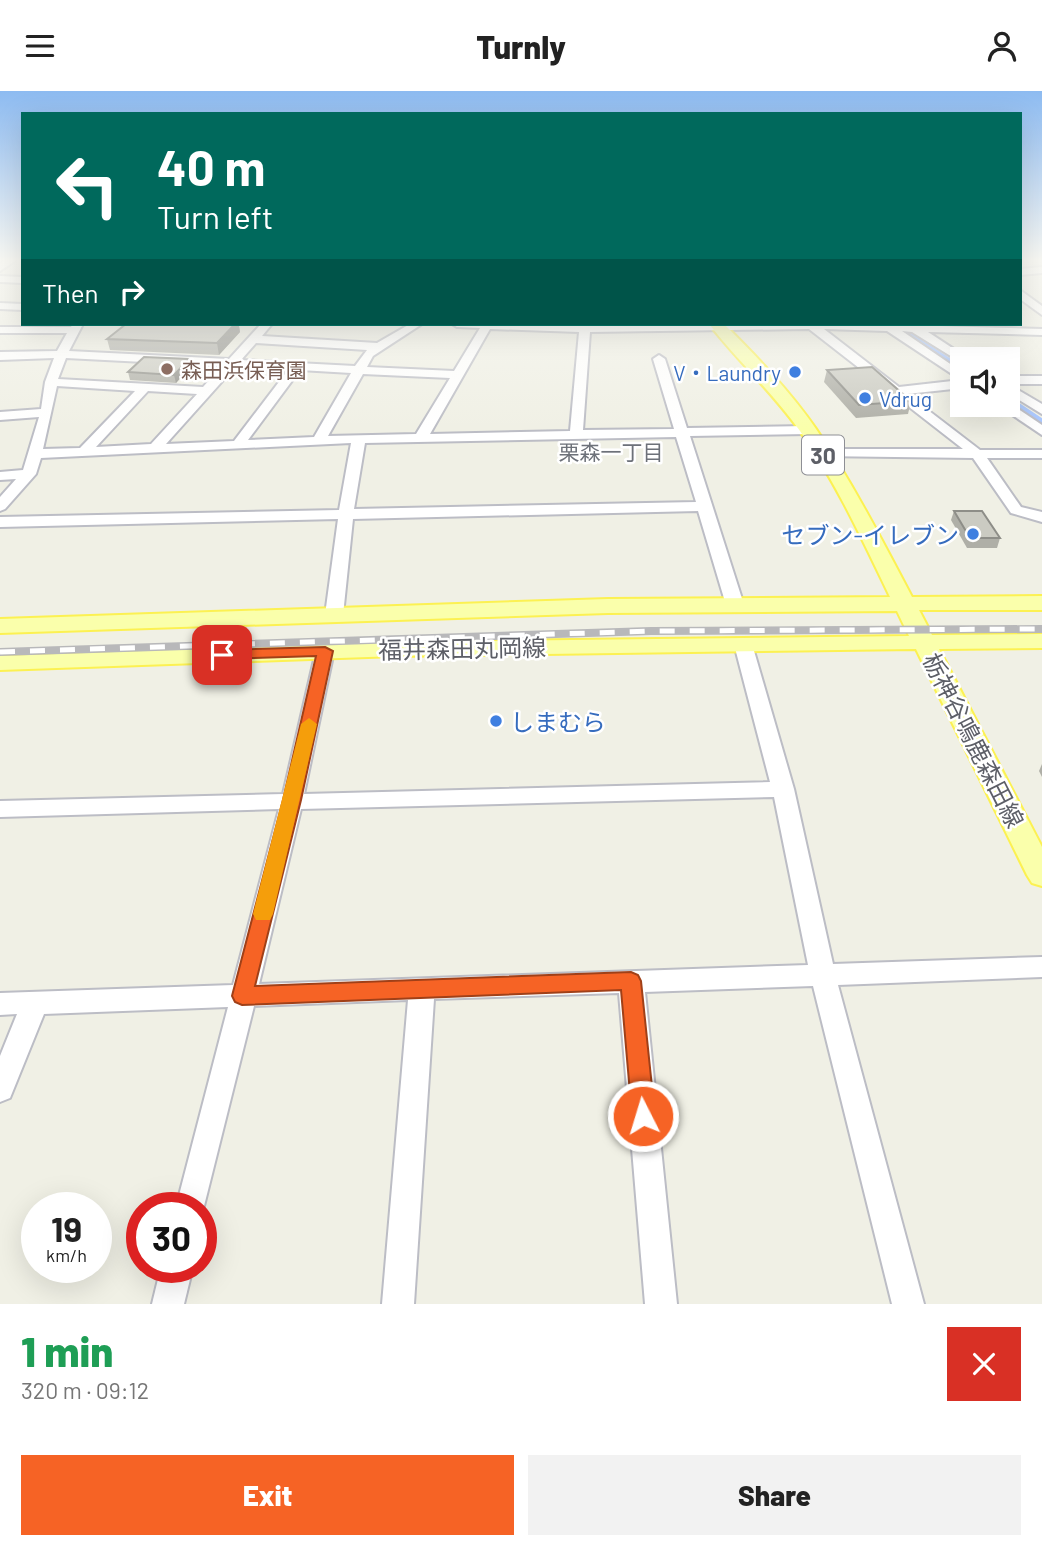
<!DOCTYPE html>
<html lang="en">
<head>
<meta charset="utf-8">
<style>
	:root { --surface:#fff; --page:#f2f2f2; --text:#222; --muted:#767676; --accent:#f66325 }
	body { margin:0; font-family:Barlow,"Noto Sans JP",sans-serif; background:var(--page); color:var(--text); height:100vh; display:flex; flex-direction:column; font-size:26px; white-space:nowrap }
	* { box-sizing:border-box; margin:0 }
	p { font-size:23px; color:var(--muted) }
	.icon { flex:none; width:38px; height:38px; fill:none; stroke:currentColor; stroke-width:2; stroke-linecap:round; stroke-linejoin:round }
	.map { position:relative; height:1213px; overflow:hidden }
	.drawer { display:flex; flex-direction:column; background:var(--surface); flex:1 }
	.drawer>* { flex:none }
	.hud { position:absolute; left:21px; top:21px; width:1001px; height:214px; border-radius:0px; box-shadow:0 7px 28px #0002; background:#00695c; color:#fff; overflow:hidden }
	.fabs { position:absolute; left:950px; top:256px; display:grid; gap:14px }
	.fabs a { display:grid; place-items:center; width:70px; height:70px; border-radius:0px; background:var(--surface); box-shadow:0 7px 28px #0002; font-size:35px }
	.speed { position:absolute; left:21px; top:1101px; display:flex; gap:14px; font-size:35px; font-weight:700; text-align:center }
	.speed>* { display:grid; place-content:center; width:91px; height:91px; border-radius:50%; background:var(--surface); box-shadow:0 7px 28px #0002; line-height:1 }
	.speed small { font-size:18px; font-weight:400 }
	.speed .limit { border:10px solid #d22; background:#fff; color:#111 }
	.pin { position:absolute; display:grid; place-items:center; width:60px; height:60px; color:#fff; margin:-30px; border-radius:14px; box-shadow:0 4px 10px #0006 }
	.me { position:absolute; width:77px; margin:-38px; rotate:355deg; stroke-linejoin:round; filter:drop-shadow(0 0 5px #0008) }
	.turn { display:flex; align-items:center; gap:24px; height:147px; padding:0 21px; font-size:32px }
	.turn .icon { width:91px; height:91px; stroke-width:2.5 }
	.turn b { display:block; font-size:49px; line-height:60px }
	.then { display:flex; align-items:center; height:66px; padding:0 21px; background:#0003; gap:14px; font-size:26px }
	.round { display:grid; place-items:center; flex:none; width:74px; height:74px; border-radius:0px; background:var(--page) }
	.head { display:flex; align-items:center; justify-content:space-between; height:119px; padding:0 21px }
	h1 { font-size:42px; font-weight:800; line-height:52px; color:#1e9e55 }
	.primary-button { display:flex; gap:14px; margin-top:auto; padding:14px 21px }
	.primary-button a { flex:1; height:80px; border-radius:0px; background:var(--accent); color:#fff; font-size:28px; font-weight:800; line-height:80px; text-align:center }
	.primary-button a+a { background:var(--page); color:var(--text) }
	header { display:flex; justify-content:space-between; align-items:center; height:91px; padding:0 21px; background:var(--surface); font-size:32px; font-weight:800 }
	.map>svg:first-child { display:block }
</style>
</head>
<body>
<header><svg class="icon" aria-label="menu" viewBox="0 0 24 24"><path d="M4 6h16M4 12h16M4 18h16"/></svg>Turnly<svg class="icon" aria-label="person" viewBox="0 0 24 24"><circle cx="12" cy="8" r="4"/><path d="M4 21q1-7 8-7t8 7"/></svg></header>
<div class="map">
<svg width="1042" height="1213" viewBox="0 0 1042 1213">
	<rect width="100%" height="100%" fill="#f0f0e5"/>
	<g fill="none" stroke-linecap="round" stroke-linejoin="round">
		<!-- stream-far1 -->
		<polyline stroke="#a6c5ff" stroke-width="3.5" points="894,233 962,277"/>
		<!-- stream -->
		<polyline stroke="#a6c5ff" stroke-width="4.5" points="1008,307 1042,330"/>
		<defs>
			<g id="minor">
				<polygon points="5,169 16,169 0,180 0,172"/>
				<polygon points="1042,176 1042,182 1020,184 1020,178"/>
				<polygon points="0,185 23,186 23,192 0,191"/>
				<polygon points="1020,199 1042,215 1042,224 1020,208"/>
				<polygon points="0,212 23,213 23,219 0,218"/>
				<path d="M73,233H83L69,260L229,268L261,233H272L262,245L377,252L410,233H422L373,265L367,276L454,280L480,237L457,236L452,233H868L1042,238V244L928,241L966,266L968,268H962V272L912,241L902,240L962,281V297L907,303L980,359H1042V367H987L1021,416L1042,421V431L1011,422L973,367L817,365V359L822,358H963L809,238L590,241L583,339L674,338L653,268L659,264L665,268L687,337L808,335L815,339L808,343L690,345L744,514L741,518H729L726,514L698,420L353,428L343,524L334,529L325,524L338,428L0,436V426L339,419L351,352L41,367L36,383L5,418L0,420V406L16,388L0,389V381L23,379L39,326L0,329V321L41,318L45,291L54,267L0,269V261L57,260L67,242H0V236H71ZM490,238L579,241L570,340L430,343ZM824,238L887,240L961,289L899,296ZM256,252L367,259L355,275L241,269ZM66,267L222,275L203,296L58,288ZM235,276L288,279L234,350L166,353ZM300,279L351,282L314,346L248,349ZM363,283L450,287L416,343L328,345ZM57,295L135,300L80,357L43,358ZM148,300L197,303L151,353L96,356ZM676,346L696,411L354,418L365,352Z"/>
				<rect x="1008" y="285" width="34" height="8"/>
				<polygon points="1008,293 1042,313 1042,323 1008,302"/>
				<polygon points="1008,311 1042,334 1042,344 996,313"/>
				<path d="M743,548L752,553L794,698L833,873L1042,866V886L838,894L924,1213H892L813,895L645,901L677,1213H645L619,902L434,908L414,1213H382L408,909L254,915L201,1127V1116H176L228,916L44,923L10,1007L0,1011V965L17,923L0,924V902L233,894L279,718L0,726V710L283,703L316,560L325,555L334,560L304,703L770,691L734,553ZM774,706L808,874L259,893L301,718Z"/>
				<polygon points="161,1176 193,1176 184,1213 152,1213"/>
			</g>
			<path id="major" d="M709,233H724C756,265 790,300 816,338C852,391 882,449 912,506L1042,505V519H919L932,544L1042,543V557L939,558L1042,756V795L1032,792L1027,784L916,558L397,565L0,579V565L397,551L909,545L897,520L608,522L0,542V528L608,508L890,506C863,450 836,391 800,340C773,302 738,270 709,233Z"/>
		</defs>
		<!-- minor casing -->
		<use href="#minor" stroke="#bcbdc5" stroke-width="4"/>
		<!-- major casing -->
		<use href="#major" stroke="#fcf152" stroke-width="4"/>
		<!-- minor -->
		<use href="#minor" fill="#fff" fill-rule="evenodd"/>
		<!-- major -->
		<use href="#major" fill="#faffab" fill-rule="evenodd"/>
		<defs>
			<polyline id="rail" points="0,561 651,540 1042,538"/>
		</defs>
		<!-- rail casing -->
		<use href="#rail" stroke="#b8b8ba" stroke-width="8"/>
		<!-- rail -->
		<use href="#rail" stroke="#fff" stroke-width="5" stroke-dasharray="15" stroke-linecap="butt"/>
	</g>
	<!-- wall -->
	<g fill="#afafa7">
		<polygon points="126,233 241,233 239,235 240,241 219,264 110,259 107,248"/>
		<polygon points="189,268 190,276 176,292 130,289 128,281"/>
		<polygon points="827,279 911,310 908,323 856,327 824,291"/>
		<polygon points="954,420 1000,447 997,457 967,457 951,429"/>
		<polygon points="1042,673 1042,686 1039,680"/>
	</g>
	<!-- shaded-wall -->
	<g fill="#8e8e88">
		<polygon points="233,233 241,233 239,235 240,241 219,264 217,252"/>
		<polygon points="189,268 190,276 176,292 174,284"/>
	</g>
	<!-- building -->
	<g fill="#cbcbc2" stroke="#8e8e88" stroke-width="2">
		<polygon points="126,233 235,233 217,252 107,248"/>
		<polygon points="144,266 189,268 174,284 128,281"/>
		<polygon points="872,276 911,310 859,314 827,279"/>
		<polygon points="954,420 982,420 1000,447 970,447"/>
	</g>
	<!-- sky -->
	<linearGradient id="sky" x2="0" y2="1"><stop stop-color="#8dbbf1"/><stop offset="0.5" stop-color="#f8f8f3"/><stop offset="1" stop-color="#f8f8f3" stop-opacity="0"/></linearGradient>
	<rect width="1042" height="338" fill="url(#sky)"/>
	<!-- route -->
	<polygon fill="#f66325" stroke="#a04018" stroke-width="2" points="325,556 333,560 301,709 255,895 631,881 638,884 641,890 655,1025 652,1032 643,1036 635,1032 632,1025 621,899 242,914 235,911 232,905 283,709 316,565 222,568 214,564 222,559"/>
	<!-- slow -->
	<polygon fill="#f59e0b" points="309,627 317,633 273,823 270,829 256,829 253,823 301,633"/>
	<!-- markers -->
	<circle fill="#8d6e63" stroke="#fff" stroke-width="2.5" cx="167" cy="278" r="7"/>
	<g fill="#3f7fe0" stroke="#fff" stroke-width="2.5">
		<circle cx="795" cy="281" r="7"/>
		<circle cx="865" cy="307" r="7"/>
		<circle cx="973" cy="443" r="7"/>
		<circle cx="496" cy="630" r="7"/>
	</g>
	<g text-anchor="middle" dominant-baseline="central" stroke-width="5" stroke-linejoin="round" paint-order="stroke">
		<!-- far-education labels -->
		<g font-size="21" fill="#785e54" stroke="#fff" text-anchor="start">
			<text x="181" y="278">森田浜保育園</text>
		</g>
		<!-- far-shop labels -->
		<g font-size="21" fill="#366cbe" stroke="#fff" text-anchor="end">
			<text x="781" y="281">V・Laundry</text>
			<text x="879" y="307" text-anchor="start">Vdrug</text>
		</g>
		<!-- far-neighbourhood labels -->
		<g font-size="21" fill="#6d7179" stroke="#fff">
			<text x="611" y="360">栗森一丁目</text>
		</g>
		<!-- shield labels -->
		<rect fill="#fff" stroke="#8e8f95" stroke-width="2" x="802" y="344.5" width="42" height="39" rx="5"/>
		<g font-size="23" font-weight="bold" fill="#5d5f67">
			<text x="823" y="364">30</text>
		</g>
		<!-- shop labels -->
		<g font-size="24" fill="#366cbe" stroke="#fff" text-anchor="end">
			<text x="959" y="443">セブン-イレブン</text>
			<text x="510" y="630" text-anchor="start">しまむら</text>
		</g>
		<!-- street labels -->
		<g font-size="24" fill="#5d5f67" stroke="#fff">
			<text transform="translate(462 557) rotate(-1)">福井森田丸岡線</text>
			<text transform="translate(974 649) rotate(63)">栃神谷鳴鹿森田線</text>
		</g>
	</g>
</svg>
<div class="fabs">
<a><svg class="icon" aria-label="sound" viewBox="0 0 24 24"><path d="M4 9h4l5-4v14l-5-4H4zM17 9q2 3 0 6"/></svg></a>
</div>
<div class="speed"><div>19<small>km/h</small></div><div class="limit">30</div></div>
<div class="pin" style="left:222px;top:564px;background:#d93025"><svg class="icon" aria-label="arrive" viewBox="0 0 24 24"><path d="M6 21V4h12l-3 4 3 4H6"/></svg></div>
<svg class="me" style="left:643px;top:1025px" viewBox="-20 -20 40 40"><circle r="17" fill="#f66325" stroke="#fff" stroke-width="3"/><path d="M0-11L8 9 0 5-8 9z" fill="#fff"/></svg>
<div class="hud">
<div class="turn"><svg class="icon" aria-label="left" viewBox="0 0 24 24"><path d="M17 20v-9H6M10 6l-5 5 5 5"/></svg><div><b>40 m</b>Turn left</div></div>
<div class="then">Then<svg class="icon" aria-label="right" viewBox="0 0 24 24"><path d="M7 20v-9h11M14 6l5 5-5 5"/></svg></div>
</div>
</div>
<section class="drawer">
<div class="head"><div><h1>1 min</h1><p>320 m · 09:12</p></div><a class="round" style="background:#d93025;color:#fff"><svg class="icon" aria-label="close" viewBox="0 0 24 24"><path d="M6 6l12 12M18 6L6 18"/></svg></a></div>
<div class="primary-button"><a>Exit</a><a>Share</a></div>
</section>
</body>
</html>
